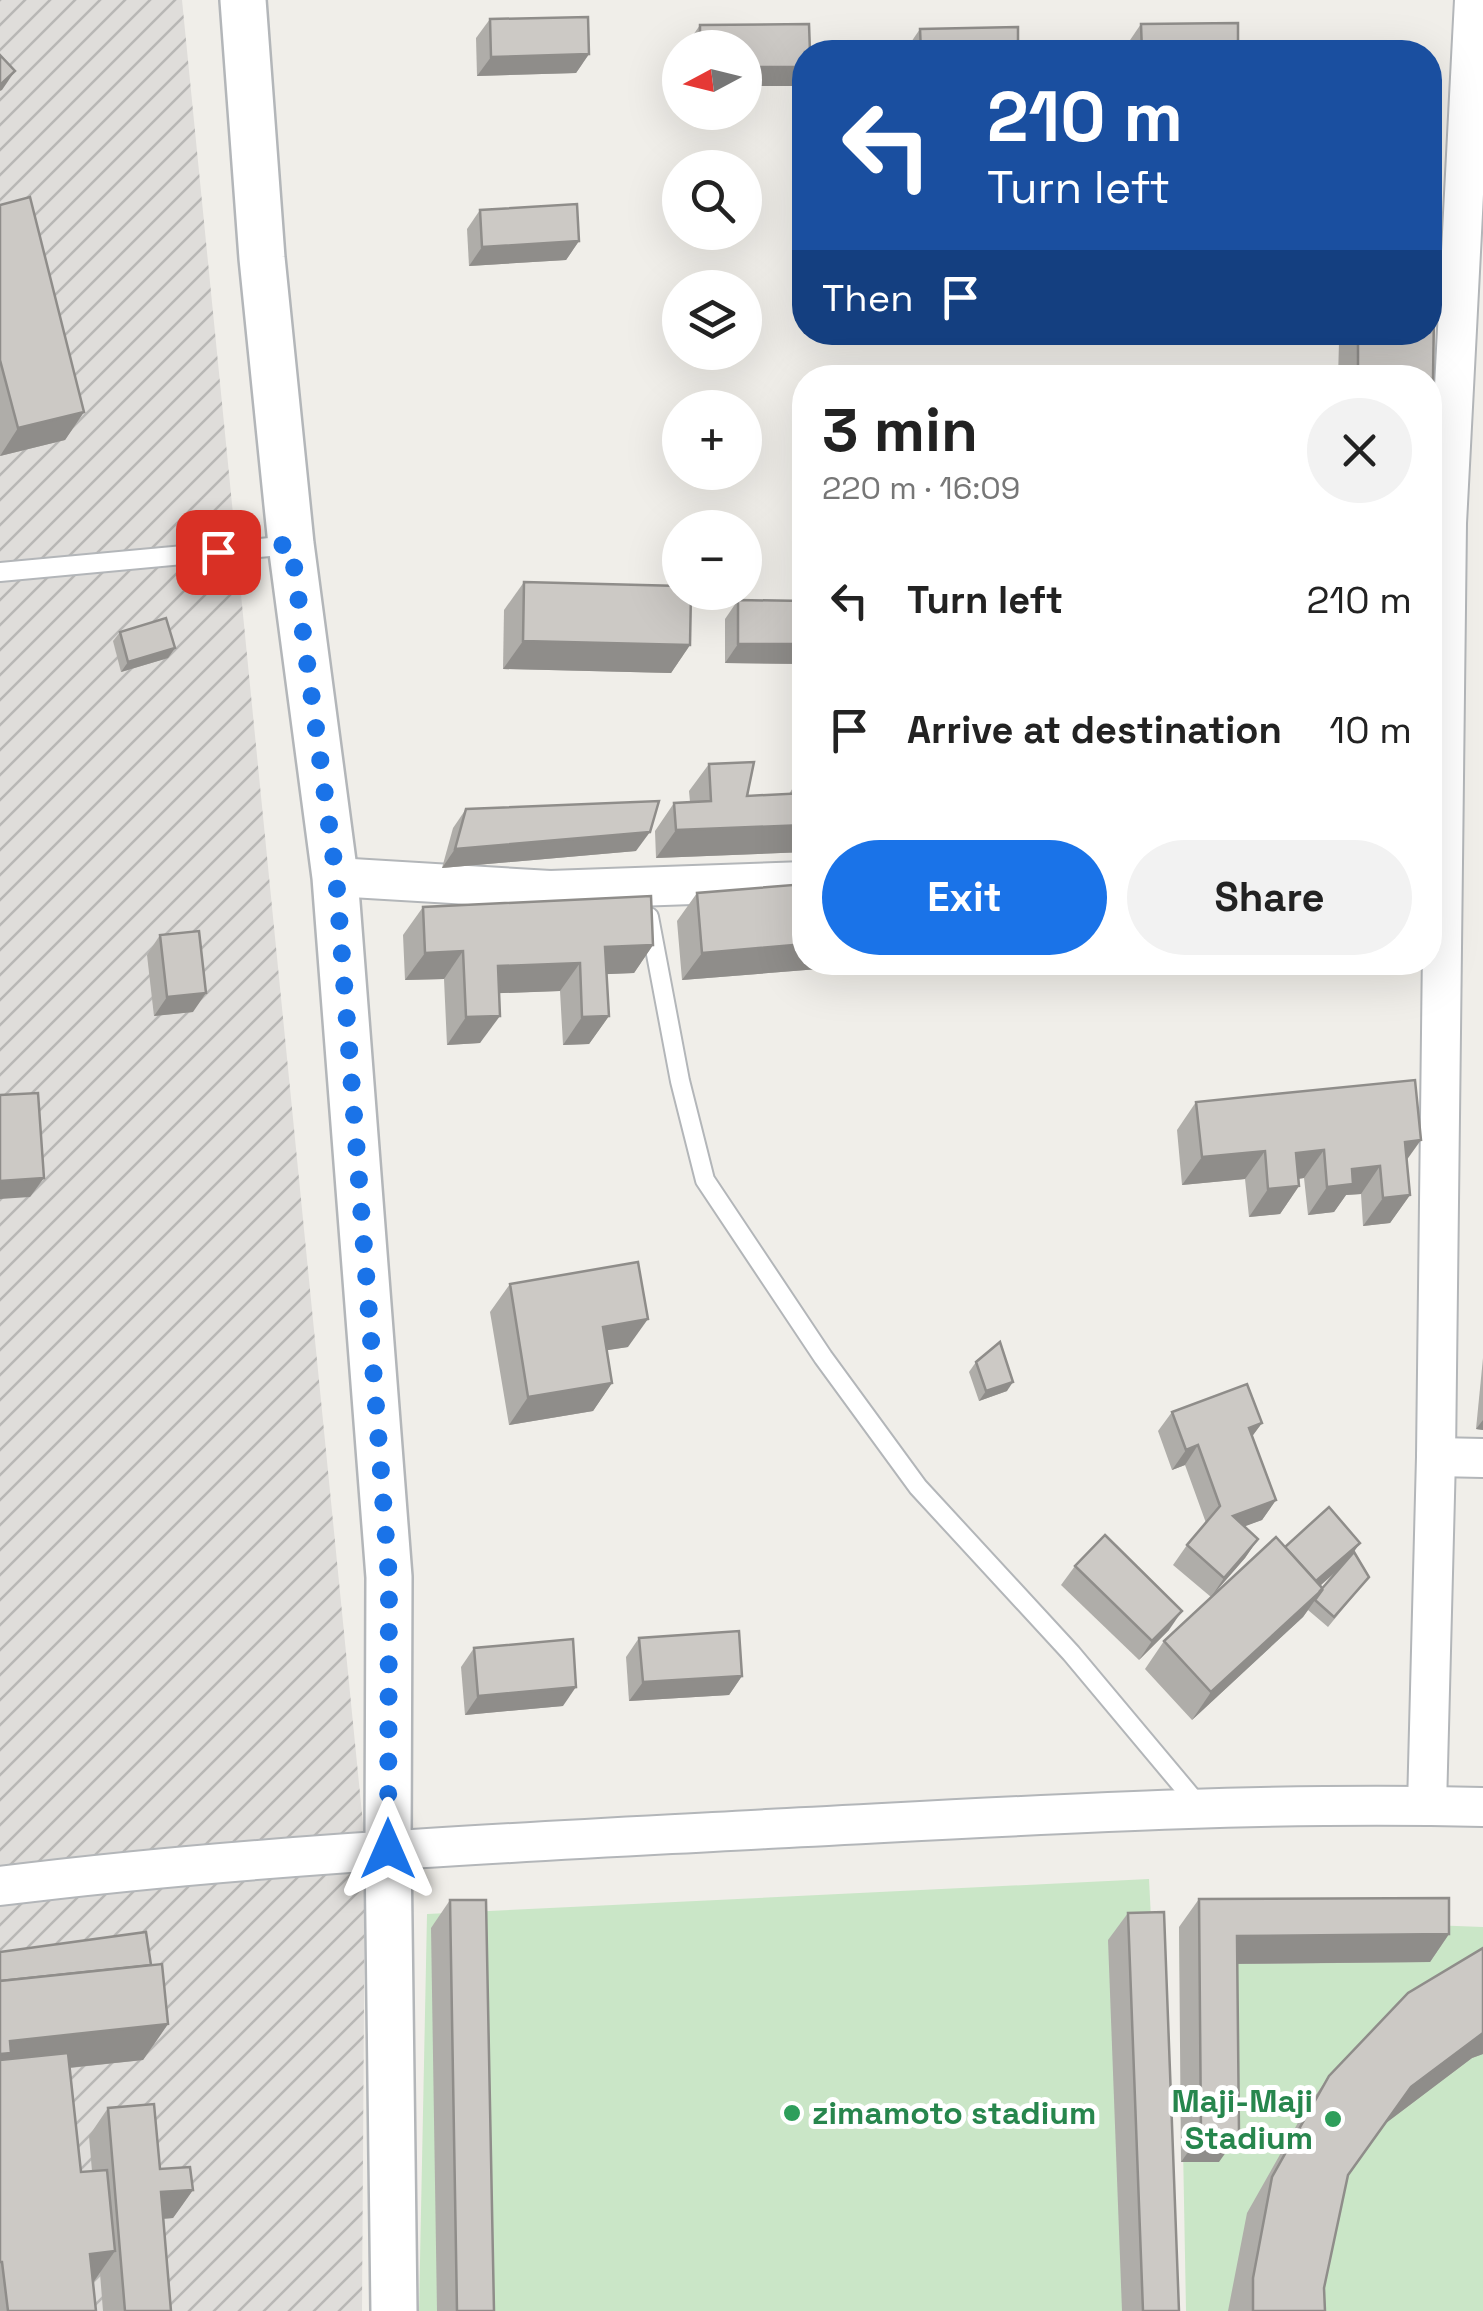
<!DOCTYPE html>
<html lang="en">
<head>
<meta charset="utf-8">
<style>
	:root { --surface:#fff; --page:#f2f2f2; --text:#222; --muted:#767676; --accent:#1a73e8 }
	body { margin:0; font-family:"Space Grotesk",sans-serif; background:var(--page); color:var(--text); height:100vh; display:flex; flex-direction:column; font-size:38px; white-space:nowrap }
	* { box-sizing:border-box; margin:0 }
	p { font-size:32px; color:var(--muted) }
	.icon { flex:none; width:55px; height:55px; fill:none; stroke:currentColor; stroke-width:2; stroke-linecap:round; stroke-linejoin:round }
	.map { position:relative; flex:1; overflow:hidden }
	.sheet { position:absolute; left:792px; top:365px; width:650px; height:610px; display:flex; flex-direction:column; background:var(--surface); border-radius:40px; box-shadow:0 10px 40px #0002 }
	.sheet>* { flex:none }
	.banner { position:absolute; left:792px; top:40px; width:650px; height:305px; border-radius:40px; box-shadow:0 10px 40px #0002; background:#1a4fa0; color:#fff; overflow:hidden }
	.needle { width:65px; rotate:263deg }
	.tools { position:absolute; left:662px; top:30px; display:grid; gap:20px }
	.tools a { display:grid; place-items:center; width:100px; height:100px; border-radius:50%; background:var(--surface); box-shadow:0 10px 40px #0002; font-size:50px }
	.pin { position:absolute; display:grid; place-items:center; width:85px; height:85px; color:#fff; margin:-42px; border-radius:20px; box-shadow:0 5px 15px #0006 }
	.me { position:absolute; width:110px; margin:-55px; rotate:0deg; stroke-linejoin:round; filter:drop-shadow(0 0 8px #0008) }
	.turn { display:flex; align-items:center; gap:35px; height:210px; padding:0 30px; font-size:45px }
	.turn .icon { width:130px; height:130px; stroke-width:2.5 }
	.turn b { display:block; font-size:70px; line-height:85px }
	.then { display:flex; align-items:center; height:95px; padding:0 30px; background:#0003; gap:20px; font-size:38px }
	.round { display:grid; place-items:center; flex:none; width:105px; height:105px; border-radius:52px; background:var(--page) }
	.headline { display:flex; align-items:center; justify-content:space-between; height:170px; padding:0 30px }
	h1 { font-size:60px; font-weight:600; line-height:75px }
	.action { display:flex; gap:20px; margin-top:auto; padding:20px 30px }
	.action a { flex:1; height:115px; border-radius:60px; background:var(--accent); color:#fff; font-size:40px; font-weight:600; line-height:115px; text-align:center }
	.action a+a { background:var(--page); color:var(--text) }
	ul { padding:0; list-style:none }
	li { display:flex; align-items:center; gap:30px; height:130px; padding:0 30px }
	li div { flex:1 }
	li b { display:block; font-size:38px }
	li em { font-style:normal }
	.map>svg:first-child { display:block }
</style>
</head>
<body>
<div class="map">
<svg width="1483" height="2311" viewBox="0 0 1483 2311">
	<defs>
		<pattern id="industrial-furrows" width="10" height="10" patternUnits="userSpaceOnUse" patternTransform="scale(2.5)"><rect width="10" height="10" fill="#dfddda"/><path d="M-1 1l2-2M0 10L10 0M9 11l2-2" fill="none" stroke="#b8b7b5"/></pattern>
	</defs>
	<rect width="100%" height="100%" fill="#f0eee9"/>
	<!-- industrial -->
	<polygon fill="url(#industrial-furrows)" points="0,0 182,0 365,1844 362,2311 0,2311"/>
	<!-- pitch -->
	<g fill="#cae6c7">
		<polygon points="1149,1879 1171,2311 419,2311 427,1914"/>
		<polygon points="1430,1925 1483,1927 1483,2311 1186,2311 1179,1927"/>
	</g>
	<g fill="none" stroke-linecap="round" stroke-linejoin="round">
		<defs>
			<g id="service">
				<polyline points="0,572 291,545"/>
				<polyline points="649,917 680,1081 705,1180 823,1357 918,1487 1071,1653 1200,1807"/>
			</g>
			<g id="minor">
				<polyline points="335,877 550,890 805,881"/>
				<polyline points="1436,1457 1483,1458"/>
				<polyline points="1427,1806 1436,1457 1447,523 1474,0"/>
				<path d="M0,1886C255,1854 511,1843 767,1829C1006,1817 1244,1801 1483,1807"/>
			</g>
			<polyline id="tertiary" points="243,0 262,258 291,544 335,877 389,1577 388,1849 394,2311"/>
		</defs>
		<!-- service casing -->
		<use href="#service" stroke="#b3b6b9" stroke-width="22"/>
		<!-- minor casing -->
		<use href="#minor" stroke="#b3b6b9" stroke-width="42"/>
		<!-- tertiary casing -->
		<use href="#tertiary" stroke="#b3b6b9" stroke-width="50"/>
		<!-- service -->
		<use href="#service" stroke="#fff" stroke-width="18"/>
		<!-- minor -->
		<use href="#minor" stroke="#fff" stroke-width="38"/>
		<!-- tertiary -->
		<use href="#tertiary" stroke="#fff" stroke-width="45"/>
	</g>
	<!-- wall -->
	<g fill="#afada9" fill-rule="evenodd">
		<polygon points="490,19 589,54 576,73 477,76 476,38"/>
		<polygon points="1141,24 1238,52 1128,52 1128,43"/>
		<polygon points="700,25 805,52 805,74 797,86 745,86 745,48 687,48 687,44"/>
		<polygon points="920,29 1018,52 907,52 907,48"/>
		<polygon points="0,205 84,412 65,440 0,456"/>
		<polygon points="480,210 579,241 566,260 469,266 467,229"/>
		<polygon points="1345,332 1430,332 1431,503 1430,505 1430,378 1338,378 1339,342"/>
		<polygon points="524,582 690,645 671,673 503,669 504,610"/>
		<polygon points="738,600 805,601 805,664 725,663 725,619"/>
		<polygon points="120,632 175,648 168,658 121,672 113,641"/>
		<polygon points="709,764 747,796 789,794 805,769 805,852 656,858 655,831 674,803 690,802 689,791"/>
		<polygon points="466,809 636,851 442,868 453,828"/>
		<polygon points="697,893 805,962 859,962 856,966 682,980 677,921"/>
		<polygon points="423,907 653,945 634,973 606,974 609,1016 589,1044 563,1045 560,991 499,993 480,1043 447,1045 444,979 405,980 403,935"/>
		<polygon points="160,935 193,1012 154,1016 147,955"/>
		<polygon points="1196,1102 1406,1160 1410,1195 1390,1223 1363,1226 1361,1194 1346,1195 1334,1212 1308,1215 1304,1178 1299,1179 1299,1186 1280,1214 1249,1217 1245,1179 1182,1185 1177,1130"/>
		<polygon points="510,1284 628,1347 607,1350 612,1383 593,1411 509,1425 490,1312"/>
		<polygon points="1483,1358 1483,1430 1476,1429"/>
		<polygon points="976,1362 1007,1391 979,1401 969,1372"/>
		<path d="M1172,1412L1262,1423L1252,1436L1276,1500L1262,1520L1244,1526L1258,1539L1245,1558L1212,1596L1285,1547L1354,1552L1369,1577L1328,1627L1308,1610L1303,1617L1192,1720L1145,1669L1164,1641L1211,1597L1173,1565L1187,1545L1206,1523L1185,1465L1172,1470L1158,1431ZM1340,1568L1322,1588L1320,1586Z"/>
		<polygon points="1075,1566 1169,1630 1139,1660 1061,1585"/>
		<polygon points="639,1638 742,1676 729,1695 629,1701 626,1657"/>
		<polygon points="474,1648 563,1706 465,1715 461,1667"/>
		<polygon points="1199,1899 1449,1934 1430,1962 1237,1964 1219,2162 1181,2162 1179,1927"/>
		<polygon points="450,1900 494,2311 437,2311 431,1928"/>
		<polygon points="1128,1913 1179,2311 1122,2311 1108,1940"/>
		<polygon points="1483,1948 1483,2054 1472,2058 1386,2123 1348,2176 1324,2288 1325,2311 1228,2311 1247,2213 1304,2112 1329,2076"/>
		<polygon points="0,1952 151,1965 168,2024 143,2060 70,2068 81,2172 92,2171 89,2136 108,2108 160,2169 193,2190 173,2218 164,2219 171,2311 103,2311 100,2273 93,2283 96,2311 0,2311"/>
	</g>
	<!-- shaded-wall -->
	<g fill="#8f8d8a">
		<polygon points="589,54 576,73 477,76 491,57"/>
		<polygon points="745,67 805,67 805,74 797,86 745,86"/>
		<polygon points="15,71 2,90 0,91 0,85"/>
		<polygon points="579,241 566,260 469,266 482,247"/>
		<polygon points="84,412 65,440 0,456 18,428"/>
		<polygon points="523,641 690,645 671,673 503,669"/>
		<polygon points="738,644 805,644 805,664 725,663"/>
		<polygon points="175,648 168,658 121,672 128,662"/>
		<polygon points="805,825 805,852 656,858 676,830"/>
		<polygon points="650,832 636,851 442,868 455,849"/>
		<polygon points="805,944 805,962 859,962 856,966 682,980 702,953"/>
		<polygon points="653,945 634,973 586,975 605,947"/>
		<polygon points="463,951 444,979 405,980 425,953"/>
		<polygon points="580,963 560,991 478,994 498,966"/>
		<polygon points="206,993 193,1012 154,1016 167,997"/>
		<polygon points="500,1016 480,1043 447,1045 466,1017"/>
		<polygon points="609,1016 589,1044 563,1045 582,1017"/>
		<polygon points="1421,1140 1401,1168 1405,1142"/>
		<polygon points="1324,1150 1304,1178 1276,1181 1296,1153"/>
		<polygon points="1265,1151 1245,1179 1182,1185 1202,1157"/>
		<polygon points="1380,1166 1361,1194 1346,1195 1334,1212 1308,1215 1327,1187 1352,1169"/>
		<polygon points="44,1178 30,1197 0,1199 0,1181"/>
		<polygon points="1299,1186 1280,1214 1249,1217 1268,1189"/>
		<polygon points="1410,1195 1390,1223 1363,1226 1383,1198"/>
		<polygon points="648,1319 628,1347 583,1354 603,1327"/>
		<polygon points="1013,1382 1007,1391 979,1401 986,1391"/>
		<polygon points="612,1383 593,1411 509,1425 528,1397"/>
		<polygon points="1483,1420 1483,1430 1476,1429"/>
		<polygon points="1262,1423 1248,1442 1249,1428"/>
		<polygon points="1198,1445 1185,1465 1172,1470 1186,1450"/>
		<polygon points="1276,1500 1262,1520 1219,1536 1233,1516"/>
		<polygon points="1258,1539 1245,1558 1211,1597 1224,1578"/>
		<polygon points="1360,1543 1347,1562 1299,1604 1312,1585"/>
		<polygon points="1323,1589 1303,1617 1192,1720 1211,1692"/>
		<polygon points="1182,1611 1169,1630 1139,1660 1152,1641"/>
		<polygon points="742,1676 729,1695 629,1701 643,1682"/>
		<polygon points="576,1687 563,1706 465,1715 478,1696"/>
		<polygon points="1449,1934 1430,1962 1217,1964 1237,1936"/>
		<polygon points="168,2024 143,2060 0,2075 0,2054 10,2041"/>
		<polygon points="1483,2033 1483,2054 1472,2058 1386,2123 1411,2087"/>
		<polygon points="1201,2134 1239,2134 1219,2162 1181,2162"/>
		<polygon points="193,2190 173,2218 142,2220 161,2192"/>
		<polygon points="115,2251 90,2287 90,2254"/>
	</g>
	<!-- building -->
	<g fill="#ccc9c5" stroke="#8f8d8a" stroke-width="2.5">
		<polygon points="588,17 589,54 491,57 490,19"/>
		<polygon points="1238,23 1238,52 1142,52 1141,24"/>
		<polygon points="809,24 810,52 805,52 805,67 745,67 745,48 700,48 700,25"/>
		<polygon points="1018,27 1018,52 921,52 920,29"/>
		<polygon points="0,55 15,71 0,85"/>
		<polygon points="30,197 84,412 18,428 0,360 0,205"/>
		<polygon points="577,204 579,241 482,247 480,210"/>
		<polygon points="1430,315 1434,315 1431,503 1430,378 1358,378 1358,332 1430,332"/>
		<polygon points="524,582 680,586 680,592 691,592 690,645 523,641"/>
		<polygon points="738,600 805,601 805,644 738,644"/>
		<polygon points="166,618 175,648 128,662 120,632"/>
		<polygon points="754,762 747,796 805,793 805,825 676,830 674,803 711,801 709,764"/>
		<polygon points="659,801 650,832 455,849 466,809"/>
		<polygon points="805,884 805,944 702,953 697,893"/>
		<polygon points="651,896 653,945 605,947 609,1016 582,1017 580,963 498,966 500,1016 466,1017 463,951 425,953 423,907"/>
		<polygon points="199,931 206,993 167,997 160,935"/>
		<polygon points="1415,1080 1421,1140 1405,1142 1410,1195 1383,1198 1380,1166 1352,1169 1353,1184 1327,1187 1324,1150 1296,1153 1299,1186 1268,1189 1265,1151 1202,1157 1196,1102"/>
		<polygon points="38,1093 44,1178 0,1181 0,1095"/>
		<polygon points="638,1262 648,1319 603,1327 612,1383 528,1397 510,1284"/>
		<polygon points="1000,1342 1013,1382 986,1391 976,1362"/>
		<polygon points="1247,1384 1262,1423 1249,1428 1276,1500 1233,1516 1258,1539 1224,1578 1187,1545 1220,1506 1198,1445 1186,1450 1172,1412"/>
		<polygon points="1329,1507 1360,1543 1316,1581 1285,1547"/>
		<polygon points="1105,1535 1182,1611 1152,1641 1075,1566"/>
		<polygon points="1276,1537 1323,1589 1211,1692 1164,1641"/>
		<polygon points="1354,1552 1369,1577 1334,1617 1315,1600 1323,1589 1319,1592"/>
		<polygon points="739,1631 742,1676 643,1682 639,1638"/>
		<polygon points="573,1639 576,1687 478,1696 474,1648"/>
		<polygon points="1449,1898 1449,1934 1237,1936 1239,2134 1201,2134 1199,1899"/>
		<polygon points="450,1900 486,1900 494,2311 457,2311"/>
		<polygon points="1164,1912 1179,2311 1143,2311 1128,1913"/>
		<polygon points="146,1932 151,1965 0,1981 0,1952"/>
		<polygon points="1483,1948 1483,2033 1411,2087 1348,2175 1324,2288 1325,2311 1253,2311 1253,2278 1272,2177 1329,2076 1408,1993"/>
		<polygon points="162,1964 168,2024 10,2041 11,2053 0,2054 0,1981"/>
		<polygon points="68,2053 81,2172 107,2170 115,2251 90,2254 96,2311 8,2311 2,2262 0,2262 0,2060"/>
		<polygon points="154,2104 160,2169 190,2167 193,2190 161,2192 171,2311 125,2311 108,2108"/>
	</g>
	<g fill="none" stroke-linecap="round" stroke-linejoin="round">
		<!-- route -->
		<polyline stroke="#1a73e8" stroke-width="18" stroke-dasharray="0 32.4" points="218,552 291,544 336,876 389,1578 388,1849"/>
	</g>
	<!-- markers -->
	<g fill="#2e9e5b" stroke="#fff" stroke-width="4">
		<circle cx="792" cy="2113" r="10"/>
		<circle cx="1333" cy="2119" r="10"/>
	</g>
	<g text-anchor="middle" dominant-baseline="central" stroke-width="10" stroke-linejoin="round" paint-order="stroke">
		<!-- leisure labels -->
		<g font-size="32" font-weight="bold" fill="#27864d" stroke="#fff" text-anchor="end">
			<text x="1313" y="2101">Maji-Maji<tspan x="1313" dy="37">Stadium</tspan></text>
			<text x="812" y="2113" text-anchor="start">zimamoto stadium</text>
		</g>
	</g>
</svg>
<div class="tools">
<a><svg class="needle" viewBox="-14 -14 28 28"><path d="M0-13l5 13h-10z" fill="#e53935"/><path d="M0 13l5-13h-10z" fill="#767676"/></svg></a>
<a><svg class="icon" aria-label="search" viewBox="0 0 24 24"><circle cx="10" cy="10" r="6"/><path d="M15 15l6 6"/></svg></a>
<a><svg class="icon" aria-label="layers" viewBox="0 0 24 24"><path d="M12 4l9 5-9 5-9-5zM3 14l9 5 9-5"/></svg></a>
<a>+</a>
<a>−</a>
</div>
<div class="pin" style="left:218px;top:552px;background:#d93025"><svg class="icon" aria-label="arrive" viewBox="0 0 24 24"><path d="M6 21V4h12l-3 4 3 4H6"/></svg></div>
<svg class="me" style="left:388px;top:1849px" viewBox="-20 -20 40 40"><path d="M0-17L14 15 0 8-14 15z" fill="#1a73e8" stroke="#fff" stroke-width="4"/></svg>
<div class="banner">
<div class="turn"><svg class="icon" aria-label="left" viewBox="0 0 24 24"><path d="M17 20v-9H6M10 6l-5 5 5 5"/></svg><div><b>210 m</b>Turn left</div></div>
<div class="then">Then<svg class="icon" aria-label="arrive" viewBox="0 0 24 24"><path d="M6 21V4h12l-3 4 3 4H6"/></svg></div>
</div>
<section class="sheet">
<div class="headline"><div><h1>3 min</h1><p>220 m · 16:09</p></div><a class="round"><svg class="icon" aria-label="close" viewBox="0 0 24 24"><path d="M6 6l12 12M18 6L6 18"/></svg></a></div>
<ul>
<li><svg class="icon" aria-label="left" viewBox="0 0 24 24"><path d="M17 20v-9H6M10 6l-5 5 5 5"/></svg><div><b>Turn left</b></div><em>210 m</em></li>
<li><svg class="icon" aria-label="arrive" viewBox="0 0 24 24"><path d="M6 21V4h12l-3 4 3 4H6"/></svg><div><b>Arrive at destination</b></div><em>10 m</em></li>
</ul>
<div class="action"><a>Exit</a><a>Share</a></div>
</section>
</div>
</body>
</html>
